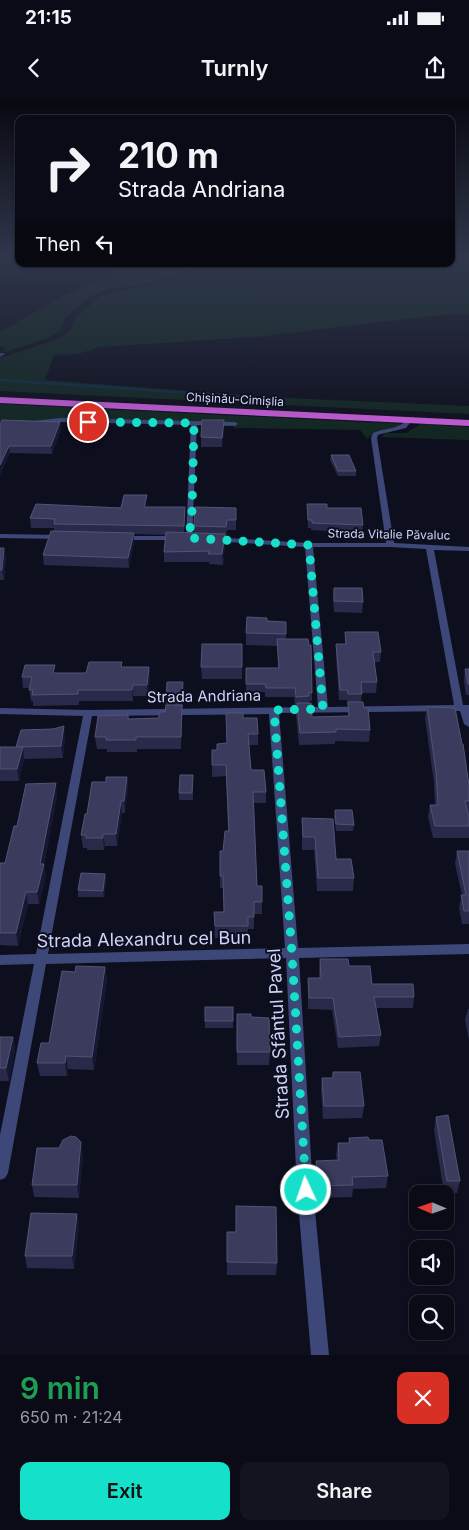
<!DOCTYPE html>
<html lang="en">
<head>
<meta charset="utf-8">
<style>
	:root { --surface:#0a0b16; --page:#13141f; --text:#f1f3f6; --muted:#999ba1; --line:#2a2b35; --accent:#15e1ca }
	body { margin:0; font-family:Inter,sans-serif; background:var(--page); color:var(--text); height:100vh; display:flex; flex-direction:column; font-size:19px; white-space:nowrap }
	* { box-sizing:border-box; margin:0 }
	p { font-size:16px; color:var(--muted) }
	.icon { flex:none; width:28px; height:28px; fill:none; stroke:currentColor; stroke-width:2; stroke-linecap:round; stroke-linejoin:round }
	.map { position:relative; height:1255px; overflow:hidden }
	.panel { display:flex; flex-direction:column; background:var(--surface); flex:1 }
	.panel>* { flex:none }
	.guide { position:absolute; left:15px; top:15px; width:440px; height:152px; border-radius:10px; box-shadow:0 1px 4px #0004,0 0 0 1px var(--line); background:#0a0b16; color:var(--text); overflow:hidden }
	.needle { width:32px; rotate:272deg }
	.buttons { position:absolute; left:409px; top:1085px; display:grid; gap:10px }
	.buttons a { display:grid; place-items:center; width:45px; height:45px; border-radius:10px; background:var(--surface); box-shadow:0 1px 4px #0004,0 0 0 1px var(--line); font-size:25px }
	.pin { position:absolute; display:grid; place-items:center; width:42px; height:42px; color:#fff; margin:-21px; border:2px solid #fff; border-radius:50%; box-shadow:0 1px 5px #0007 }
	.me { position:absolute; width:55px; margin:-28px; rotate:357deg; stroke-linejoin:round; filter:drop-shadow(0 0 4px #0008) }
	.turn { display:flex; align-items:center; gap:18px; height:105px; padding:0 20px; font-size:22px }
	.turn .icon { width:65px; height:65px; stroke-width:2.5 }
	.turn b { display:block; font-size:35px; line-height:42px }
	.then { display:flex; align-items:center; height:48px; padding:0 20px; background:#0003; gap:10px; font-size:19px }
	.round { display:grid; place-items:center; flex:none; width:52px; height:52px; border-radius:10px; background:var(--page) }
	.head { display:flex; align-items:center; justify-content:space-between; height:85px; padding:0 20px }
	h1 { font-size:30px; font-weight:600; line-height:38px; color:#1e9e55 }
	.cta { display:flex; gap:10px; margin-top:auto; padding:10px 20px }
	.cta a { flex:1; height:58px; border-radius:10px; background:var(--accent); color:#111; font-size:20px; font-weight:600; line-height:58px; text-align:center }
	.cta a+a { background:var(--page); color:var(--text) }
	.status { display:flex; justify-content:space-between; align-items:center; height:35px; padding:0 25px; background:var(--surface); direction:ltr }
	.status svg { height:14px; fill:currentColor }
	header { display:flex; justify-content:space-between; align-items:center; height:65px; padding:0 20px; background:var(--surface); font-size:22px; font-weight:600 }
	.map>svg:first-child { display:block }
</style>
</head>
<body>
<div class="status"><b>21:15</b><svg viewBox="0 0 49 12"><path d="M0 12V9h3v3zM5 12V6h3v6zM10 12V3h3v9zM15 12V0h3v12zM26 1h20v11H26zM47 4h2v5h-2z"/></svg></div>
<header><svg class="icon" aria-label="back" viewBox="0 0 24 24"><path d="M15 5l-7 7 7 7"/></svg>Turnly<svg class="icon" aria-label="share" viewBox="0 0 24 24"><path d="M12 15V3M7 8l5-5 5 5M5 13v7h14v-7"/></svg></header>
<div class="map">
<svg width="469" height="1255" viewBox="0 0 469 1255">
	<rect width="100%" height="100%" fill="#0e0f1e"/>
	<!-- green -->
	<g fill="#122722">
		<polygon points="451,157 469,157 469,214 430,216 257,237 100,247 78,254 54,255 45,280 265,297 469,306 469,314 0,291 0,258 58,239 70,231 76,218 100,196 118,191 155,185 205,166 222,164 451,164"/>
		<path d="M125,164H203L150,183L110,189L90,196L65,218L61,230L50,237L3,253L5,247H0V232C32,214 62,194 96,182C105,178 121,173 125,164Z"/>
		<path d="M0,304L404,324C392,332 378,327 367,339L360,330L234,328L233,322L0,321Z"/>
		<polygon points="421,324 469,327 469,340 381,337 386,333 406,333"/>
	</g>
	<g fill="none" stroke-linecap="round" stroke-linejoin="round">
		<!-- stream -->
		<polyline stroke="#112d3f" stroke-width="3" points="0,280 236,296"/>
		<!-- service -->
		<g fill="#3d4879" fill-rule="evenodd">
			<polygon points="0,253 3,253 5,254 0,257"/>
			<polygon points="194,321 197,323 192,439 189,441 186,439 191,323"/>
		</g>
		<!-- minor -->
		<g fill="#3d4879" fill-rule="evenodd">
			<polygon points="60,318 235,322 238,324 235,326 60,322 33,325 30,323 33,321"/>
			<path d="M407,319L412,320L406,328L381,334L378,335L377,338L394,443L469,447V451L434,450L463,605H469V627L464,624L460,611L279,613L298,848L469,844V854L299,858L313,1090L329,1255H311L297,1090L286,858L46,864L8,1073L5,1078L0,1080V1035L34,864L0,865V855L36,854L83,616L0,614V608L88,610L318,607L305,447L211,441L207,439L211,437L309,443H386L371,338L373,333C384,328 399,330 407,319ZM313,447H390L426,449L454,605L328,607ZM269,614L285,848L48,854L92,616Z"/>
			<polygon points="0,434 61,435 65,437 61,439 0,438"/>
			<polygon points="118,436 179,436 183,438 179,440 118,440"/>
		</g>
		<!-- trunk -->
		<polygon fill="#c65cd8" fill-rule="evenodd" points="0,297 469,320 469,326 0,303"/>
	</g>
	<!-- wall -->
	<g fill="#29294a">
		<polygon points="0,324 61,329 52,354 10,353 0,375"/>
		<polygon points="224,330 222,347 201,347 201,337"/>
		<polygon points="331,355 356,371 356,376 338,376 330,360"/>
		<polygon points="147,404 147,407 185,416 184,433 194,433 194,426 236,408 236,430 227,430 226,437 225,437 225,445 223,465 209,464 209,462 164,462 164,452 166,435 134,434 134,442 129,468 44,465 43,455 54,431 54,428 31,428 30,418"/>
		<polygon points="307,404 327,408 363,425 362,433 311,430 311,428 308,428"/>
		<polygon points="0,448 6,457 4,480 0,480"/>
		<polygon points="334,488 363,502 362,513 334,512 333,499"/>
		<polygon points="267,521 286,522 286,539 312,593 312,601 309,601 309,603 312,617 348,616 348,605 347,605 347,600 339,600 336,555 336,544 345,544 345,532 381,552 380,562 374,562 377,582 376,593 362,593 361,602 370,630 369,642 335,641 335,644 299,645 296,615 297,605 295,605 294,597 265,597 265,592 246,592 246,568 278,568 277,546 246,545 246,533"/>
		<polygon points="242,544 242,579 202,579 201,567"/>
		<polygon points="122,567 149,567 150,577 148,596 133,596 133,601 79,601 79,605 33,606 33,601 31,601 29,588 23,588 22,577 56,573 86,573"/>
		<polygon points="465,569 469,569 469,595 466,595 464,581"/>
		<polygon points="183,588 183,607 182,607 181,649 137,649 137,652 107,652 107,649 97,649 95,637 128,615 129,619 159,618 165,612 166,601"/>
		<polygon points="427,607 469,685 469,713 468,713 469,717 469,738 433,738 428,716 430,705 435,705 434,683 425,618"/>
		<polygon points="243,618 258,634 258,645 249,645 251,670 266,692 266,703 254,703 257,786 262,802 262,814 254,814 254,829 248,829 248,838 215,838 214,812 224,812 224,788 220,788 220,751 223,751 228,731 226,676 212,677 212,665 217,650 227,643"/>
		<polygon points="65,637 63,658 24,659 19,681 0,681 0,647 16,647"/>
		<polygon points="193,675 193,700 179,700 179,693"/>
		<polygon points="127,677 128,690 125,713 122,713 117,746 105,746 104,750 87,750 87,748 83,748 81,735 87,714"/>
		<polygon points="57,695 44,765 46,776 39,804 28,804 18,846 0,845 0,765 5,763 17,726"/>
		<polygon points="335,710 354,725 353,731 336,731 334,716"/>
		<polygon points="302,718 354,778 353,791 317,791 314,750 302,750"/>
		<polygon points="457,751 469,751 469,824 462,824 459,808 462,795 455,764"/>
		<polygon points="105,774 106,780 104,797 78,797 78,790"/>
		<polygon points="320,859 349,866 372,884 414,897 413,908 376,908 381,935 379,946 338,948 332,910 308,909 308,878 319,878 319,870"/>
		<polygon points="105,867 107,880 94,970 68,969 67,976 40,976 37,963 49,943 75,872"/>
		<rect x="205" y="907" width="28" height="21"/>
		<polygon points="468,909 469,909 469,940 465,920"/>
		<polygon points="237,914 251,917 270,952 269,965 237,965"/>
		<polygon points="0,937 13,937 15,950 9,981 0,981"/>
		<polygon points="333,972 364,1006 362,1018 323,1019 321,990 322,978 332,978"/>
		<polygon points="436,1017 460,1081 457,1093 444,1093 434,1030"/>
		<polygon points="349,1038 369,1040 388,1076 386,1088 353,1089 352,1097 318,1098 315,1074 316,1061 337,1061 336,1055 338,1043 348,1043"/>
		<polygon points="83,1055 79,1098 34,1097 32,1085"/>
		<polygon points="77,1114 79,1126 74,1169 27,1168 25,1156"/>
		<polygon points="227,1132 277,1163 276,1175 227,1175"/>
	</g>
	<!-- shaded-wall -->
	<g fill="#161731">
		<polygon points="2,157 9,157 0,162 0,158"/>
		<polygon points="224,320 224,330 222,347 222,338"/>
		<polygon points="60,322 61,329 52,354 51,346"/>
		<polygon points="9,346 10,353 0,375 0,365"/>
		<polygon points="147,395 147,404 145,416 144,407"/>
		<polygon points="134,433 134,442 129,468 128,458"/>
		<polygon points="225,434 225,445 223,465 222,454"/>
		<polygon points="4,448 6,457 4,480 2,470"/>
		<polygon points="149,567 150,577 148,596 147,585"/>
		<polygon points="133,585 133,601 132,590"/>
		<polygon points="64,626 65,637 63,658 61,646"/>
		<polygon points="23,647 24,659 19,681 17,669"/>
		<polygon points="127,677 128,690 125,713 124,701"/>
		<polygon points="56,683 57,695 44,765 46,776 39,804 37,792 40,764"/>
		<polygon points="121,701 122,713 117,746 116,734"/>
		<polygon points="103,734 105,746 104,750 103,738"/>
		<polygon points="105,774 106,780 104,797 103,791"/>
		<polygon points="26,792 28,804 18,846 16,833"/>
		<polygon points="105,867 107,880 94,970 92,957"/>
		<polygon points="13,937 15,950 9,981 6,968"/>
		<polygon points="66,956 68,969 67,976 65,963"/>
		<polygon points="81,1042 83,1055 79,1098 77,1085"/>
		<polygon points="77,1114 79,1126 74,1169 72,1156"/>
	</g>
	<!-- building -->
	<g fill="#3b3b5d" stroke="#525376">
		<polygon points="2,320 60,322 51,346 9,346 0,365 0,324"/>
		<polygon points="202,320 224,320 222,338 201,337"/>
		<polygon points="331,355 349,355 356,371 338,371"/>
		<polygon points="124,395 147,395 144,407 185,407 184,426 54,424 55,419 30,418 36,404 121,408"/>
		<polygon points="307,404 327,404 327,408 361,408 363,425 312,423 312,420 308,420"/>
		<polygon points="195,407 236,408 236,420 227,420 226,427 194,426"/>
		<polygon points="51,431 134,433 128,458 43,455"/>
		<polygon points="166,432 225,434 222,454 208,454 209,451 164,452"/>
		<polygon points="0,448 4,448 2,470 0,470"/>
		<polygon points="334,488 362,488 363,502 334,501"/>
		<polygon points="247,517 267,518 267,521 286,522 286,534 246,533"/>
		<polygon points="345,532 378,532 381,552 373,552 377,582 361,582 362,594 348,594 347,590 340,590 336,544 346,544"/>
		<polygon points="277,539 308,539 309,545 311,545 312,593 309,592 309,596 296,597 295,588 266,588 265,584 246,584 246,568 279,568"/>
		<polygon points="202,544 242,544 242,567 201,567"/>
		<polygon points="89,562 122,562 121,567 149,567 147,585 133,585 132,590 78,590 78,594 32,595 33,590 29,590 32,577 22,577 25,565 55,565 53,573 86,573"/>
		<polygon points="465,569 469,569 469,584 468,584"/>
		<polygon points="167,582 183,582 182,601 166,601"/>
		<polygon points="348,602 363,602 364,608 368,608 370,630 336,629 336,632 300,633 297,603 311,603 312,617 349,616"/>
		<polygon points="166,605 182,605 181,637 136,637 136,640 106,640 106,637 95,637 98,616 128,615 128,619 159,618 159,612 165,612"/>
		<polygon points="427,607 455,608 462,644 463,644 469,685 469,701 465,701 469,717 469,726 435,726 430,705 438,705 436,672"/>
		<polygon points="226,613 243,613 243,618 257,618 258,634 248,634 251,670 264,670 266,692 253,692 257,786 262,786 262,802 254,802 254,817 248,817 248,826 215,826 214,812 224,812 223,776 220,776 220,751 223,751 225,731 229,731 226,665 212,665 212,650 217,650 217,644 227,643"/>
		<polygon points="64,626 61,646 16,647 21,630 53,629"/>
		<polygon points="0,647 23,647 17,669 0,669"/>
		<polygon points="180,675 193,675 192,693 179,693"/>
		<polygon points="106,677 127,677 124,701 121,701 116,734 103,734 103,738 86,738 86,735 81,735 85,714 87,714 92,682 106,682"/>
		<polygon points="56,683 40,764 44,764 37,792 26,792 16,833 0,833 0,763 5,763 14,726 17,726 26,684"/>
		<polygon points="335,710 352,710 354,725 336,724"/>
		<polygon points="302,718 333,719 336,759 351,759 354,778 318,778 315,737 303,737"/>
		<polygon points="457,751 469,751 469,811 464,811 461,795 466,795"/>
		<polygon points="81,773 105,774 103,791 78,790"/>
		<polygon points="320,859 348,859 349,866 370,866 372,884 413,884 414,897 374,897 381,935 339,937 333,898 309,898 308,878 321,878"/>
		<polygon points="76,866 105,867 92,957 66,956 65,963 37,963 41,943 49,943 62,871 75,872"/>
		<rect x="205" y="907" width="28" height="14"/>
		<polygon points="237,914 251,914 251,917 269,918 270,952 237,952"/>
		<polygon points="0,937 13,937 6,968 0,968"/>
		<polygon points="333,972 360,972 364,1006 324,1006 322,978 333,978"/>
		<polygon points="448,1015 460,1081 447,1081 436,1017"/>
		<polygon points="71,1036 76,1037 81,1042 77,1085 32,1085 37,1048 59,1048 63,1040"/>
		<polygon points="368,1037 369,1040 382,1040 388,1076 352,1077 353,1085 319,1086 316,1061 339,1060 338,1043 350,1043 349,1038"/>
		<polygon points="236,1106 276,1107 277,1163 227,1162 227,1132 236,1132"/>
		<polygon points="31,1113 77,1114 72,1156 25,1156"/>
	</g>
	<!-- sky -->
	<linearGradient id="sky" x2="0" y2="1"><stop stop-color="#080810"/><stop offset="0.47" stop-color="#30374c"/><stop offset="1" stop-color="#30374c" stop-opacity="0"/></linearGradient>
	<rect width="469" height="333" fill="url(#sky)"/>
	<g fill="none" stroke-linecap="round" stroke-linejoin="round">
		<!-- route -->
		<polyline stroke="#15e1ca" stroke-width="9" stroke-dasharray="0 16.2" points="88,322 194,323 192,411 189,438 309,445 323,609 274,610 292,854 306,1090"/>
	</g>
	<g text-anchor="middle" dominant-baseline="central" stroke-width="4" stroke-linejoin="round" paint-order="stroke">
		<!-- far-street labels -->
		<g font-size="12" fill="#d0d4fb" stroke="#0e0f1e">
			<text transform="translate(235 299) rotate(3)">Chișinău-Cimișlia</text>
			<text transform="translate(389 434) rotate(1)">Strada Vitalie Păvaluc</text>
		</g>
		<!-- street labels -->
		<g font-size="15" fill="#d0d4fb" stroke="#0e0f1e">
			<text transform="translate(204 596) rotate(-1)">Strada Andriana</text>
		</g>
		<!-- near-street labels -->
		<g font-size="18" fill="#d0d4fb" stroke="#0e0f1e">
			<text transform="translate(144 839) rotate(-1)">Strada Alexandru cel Bun</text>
			<text transform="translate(278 934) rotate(-93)">Strada Sfântul Pavel</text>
		</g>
	</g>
</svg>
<div class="buttons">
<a><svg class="needle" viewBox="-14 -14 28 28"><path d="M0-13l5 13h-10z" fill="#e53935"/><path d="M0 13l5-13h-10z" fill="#999ba1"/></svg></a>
<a><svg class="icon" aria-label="sound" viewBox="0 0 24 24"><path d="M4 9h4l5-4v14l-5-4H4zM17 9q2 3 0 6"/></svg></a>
<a><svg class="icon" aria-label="search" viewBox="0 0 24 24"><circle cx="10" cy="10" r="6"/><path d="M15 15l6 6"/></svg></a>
</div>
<div class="pin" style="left:88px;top:322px;background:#d93025"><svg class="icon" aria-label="arrive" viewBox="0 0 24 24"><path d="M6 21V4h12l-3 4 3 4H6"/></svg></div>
<svg class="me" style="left:306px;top:1090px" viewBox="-20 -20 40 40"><circle r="17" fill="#15e1ca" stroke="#fff" stroke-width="3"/><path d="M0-11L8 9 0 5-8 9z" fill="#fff"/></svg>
<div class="guide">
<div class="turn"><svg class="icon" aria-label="right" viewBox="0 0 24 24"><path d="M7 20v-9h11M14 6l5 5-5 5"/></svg><div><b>210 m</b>Strada Andriana</div></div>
<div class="then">Then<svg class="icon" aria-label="left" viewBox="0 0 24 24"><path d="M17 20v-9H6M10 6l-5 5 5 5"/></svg></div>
</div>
</div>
<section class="panel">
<div class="head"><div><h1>9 min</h1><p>650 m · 21:24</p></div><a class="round" style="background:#d93025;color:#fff"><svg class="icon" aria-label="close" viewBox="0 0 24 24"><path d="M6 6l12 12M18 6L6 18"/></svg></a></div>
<div class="cta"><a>Exit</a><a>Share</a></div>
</section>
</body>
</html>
